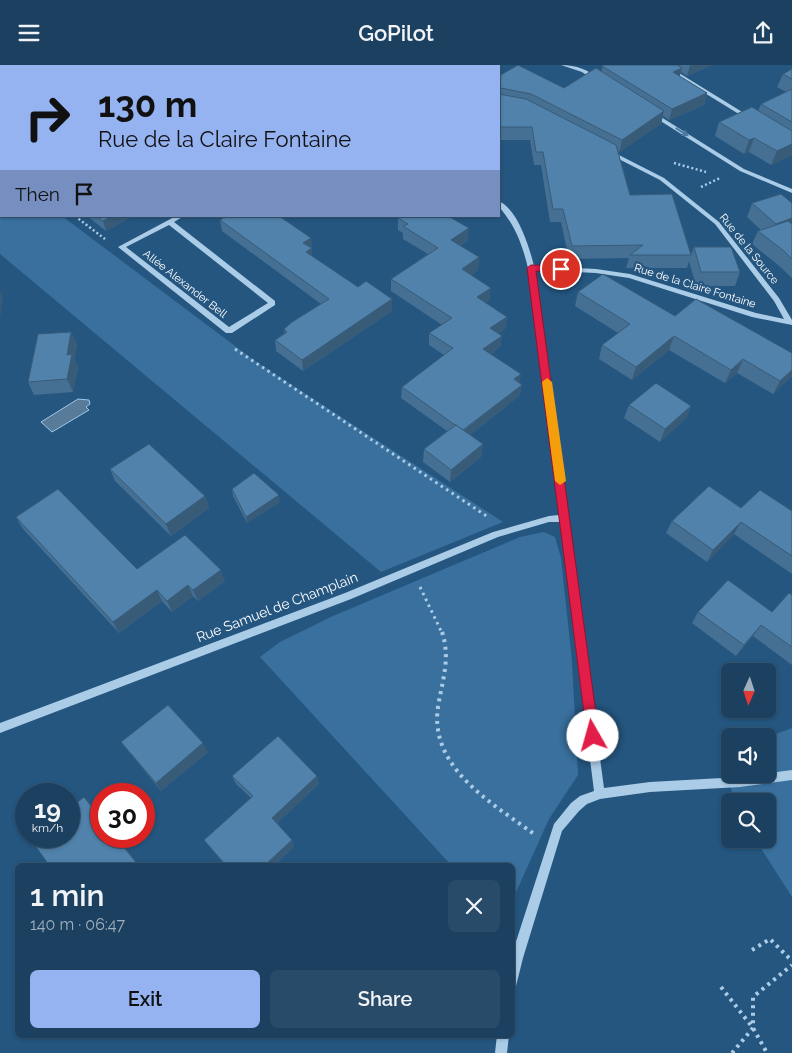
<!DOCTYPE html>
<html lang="en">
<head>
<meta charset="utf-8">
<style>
	:root { --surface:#1b4060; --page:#284b69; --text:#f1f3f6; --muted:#a0afbd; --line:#395975; --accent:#95b2f1 }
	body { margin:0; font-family:Raleway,sans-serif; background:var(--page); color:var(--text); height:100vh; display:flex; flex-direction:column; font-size:19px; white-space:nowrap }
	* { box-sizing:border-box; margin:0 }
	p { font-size:16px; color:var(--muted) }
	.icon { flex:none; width:28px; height:28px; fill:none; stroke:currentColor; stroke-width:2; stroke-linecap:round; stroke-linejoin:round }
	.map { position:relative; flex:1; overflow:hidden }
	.panel { position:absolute; left:15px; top:798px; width:500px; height:175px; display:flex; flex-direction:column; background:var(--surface); border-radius:8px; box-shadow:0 1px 4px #0004,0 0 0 1px var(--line) }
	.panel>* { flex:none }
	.banner { position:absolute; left:0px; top:0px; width:500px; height:152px; box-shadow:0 1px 4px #0004,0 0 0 1px var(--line); background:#95b2f1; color:#111; overflow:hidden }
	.needle { width:32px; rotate:183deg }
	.fabs { position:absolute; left:721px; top:598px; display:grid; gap:10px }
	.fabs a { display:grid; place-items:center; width:55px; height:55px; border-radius:8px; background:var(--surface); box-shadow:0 1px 4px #0004,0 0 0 1px var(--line); font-size:25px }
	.speed { position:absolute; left:15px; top:718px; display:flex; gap:10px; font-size:25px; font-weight:700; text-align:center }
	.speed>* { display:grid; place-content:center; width:65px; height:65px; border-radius:50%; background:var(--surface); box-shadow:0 1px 4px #0004,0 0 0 1px var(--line); line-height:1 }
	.speed small { font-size:12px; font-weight:400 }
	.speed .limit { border:8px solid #d22; background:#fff; color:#111 }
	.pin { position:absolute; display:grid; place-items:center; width:42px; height:42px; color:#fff; margin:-21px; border:2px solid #fff; border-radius:50%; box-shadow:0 1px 5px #0007 }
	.me { position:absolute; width:55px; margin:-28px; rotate:353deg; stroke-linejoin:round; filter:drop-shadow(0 0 4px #0008) }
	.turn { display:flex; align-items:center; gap:18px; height:105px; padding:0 15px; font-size:22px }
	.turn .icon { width:65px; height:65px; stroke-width:2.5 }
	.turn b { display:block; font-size:35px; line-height:42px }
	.then { display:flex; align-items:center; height:48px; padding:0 15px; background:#0003; gap:10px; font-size:19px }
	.round { display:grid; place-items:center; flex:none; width:52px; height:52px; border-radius:8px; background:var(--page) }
	.summary { display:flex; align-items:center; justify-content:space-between; height:85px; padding:0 15px }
	h1 { font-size:30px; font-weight:600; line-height:38px }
	.primary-button { display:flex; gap:10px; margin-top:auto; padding:10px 15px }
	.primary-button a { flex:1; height:58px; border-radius:8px; background:var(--accent); color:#111; font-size:20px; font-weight:600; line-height:58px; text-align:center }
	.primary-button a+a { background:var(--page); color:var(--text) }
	header { display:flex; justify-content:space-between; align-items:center; height:65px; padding:0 15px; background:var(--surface); font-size:22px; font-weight:600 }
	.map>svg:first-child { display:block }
</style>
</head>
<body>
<header><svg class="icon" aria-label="menu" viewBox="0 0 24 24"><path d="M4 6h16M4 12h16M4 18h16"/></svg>GoPilot<svg class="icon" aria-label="share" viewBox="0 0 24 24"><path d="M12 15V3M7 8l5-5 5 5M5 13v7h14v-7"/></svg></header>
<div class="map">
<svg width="792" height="988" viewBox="0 0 792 988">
	<rect width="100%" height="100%" fill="#245680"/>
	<!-- green -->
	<g fill="#39709e">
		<polygon points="0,105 1,151 62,151 255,296 503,457 381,507 0,189"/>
		<polygon points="544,467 555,472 561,493 572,596 578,710 549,754 513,834 512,800 451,800 260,592 280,577 333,551 520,472"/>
		<polygon points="792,663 792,832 755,774 768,774 768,736 733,736 726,688 730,686 730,709 768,709 768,672"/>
	</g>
	<!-- water -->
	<polygon fill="#587b99" stroke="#9fc8e7" points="78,334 89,335 90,339 86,342 89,345 52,367 41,357"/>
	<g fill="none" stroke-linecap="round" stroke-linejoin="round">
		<!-- path-far2 -->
		<g stroke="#abcce7" stroke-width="2.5" stroke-dasharray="2 2.5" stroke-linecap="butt">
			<polyline points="674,98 706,107"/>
			<polyline points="701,122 720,113"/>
			<polyline points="75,151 105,174"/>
		</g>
		<!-- path-far1 -->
		<g stroke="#abcce7" stroke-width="3" stroke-dasharray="2.5 4" stroke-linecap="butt">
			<polyline points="235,284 488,452"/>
			<polyline points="420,522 442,568"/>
		</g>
		<!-- path -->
		<g stroke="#abcce7" stroke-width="4" stroke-dasharray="3 4.5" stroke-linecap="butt">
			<path d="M442,567C451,594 442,616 438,642C429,703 492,738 534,769"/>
			<polyline points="752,885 770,874 792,896"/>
			<polyline points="721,922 753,963 767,988"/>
			<polyline points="732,988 753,963 753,932 792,900"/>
		</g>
		<!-- minor -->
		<g fill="#abcce7" fill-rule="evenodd">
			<polygon points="80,0 87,0 88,1 81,1"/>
			<path d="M561,0C576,0 589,5 600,15L595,16L582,7Z"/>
			<polygon points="659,0 666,0 752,53 747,54"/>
			<polygon points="653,47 744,104 792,124 792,128 740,106 651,50 651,48"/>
			<path d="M607,86H611L664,113L719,157L779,233L792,255V260L752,252L629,213L596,208L535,205L568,450L569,453L568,455L604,723L650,717L740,712L792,705V715L740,722L650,727L600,734L587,739L579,746L562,766L523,893L516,921L512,923V889L554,759L571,738L580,731L594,726L560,457H549L498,472L351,534L0,668V658L345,528L493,467L549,451L559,450L528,203C522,179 515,160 499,142V136C518,145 529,181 534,201L596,204L630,209L756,248L784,254L774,236L715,159L660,115L607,88Z"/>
			<path d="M176,151H184L174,157L275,236V240L232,268H226L118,182ZM169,160L268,238L229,262L126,182Z"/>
			<polygon points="497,970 509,970 507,988 495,988"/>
		</g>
	</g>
	<!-- wall -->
	<g fill="#457093">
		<polygon points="0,0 1,1 1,57 0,56"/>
		<polygon points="333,0 474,0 476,1 336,1"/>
		<polygon points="603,0 712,0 687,11 681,7 679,11 707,28 704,40 669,55 663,51 661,59 618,87 630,130 691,190 694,182 740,207 735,221 696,221 689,196 687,203 626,203 629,193 569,194 561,157 550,157 541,100 534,100 530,75 499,75 499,11 564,23 601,7"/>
		<polygon points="792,4 792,90 771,100 749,87 744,89 715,71 719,57 758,46 761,39 786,27 777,22 783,9"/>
		<polygon points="752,138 792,138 792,213 778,200 752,179 758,166 761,165 747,152"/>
		<polygon points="87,151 133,151 106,166"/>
		<polygon points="395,151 448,151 468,175 460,181 479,192 478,205 471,210 490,235 485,238 507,252 505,264 499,268 502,271 500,282 491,289 522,320 519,331 470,370 483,379 481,392 450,417 423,397 424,384 447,366 401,333 402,322 444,290 429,280 429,268 442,260 391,226 391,214 428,189 403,174 403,168 398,165 398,153"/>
		<polygon points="220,155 311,173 312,191 358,222 392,234 392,246 303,306 276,286 275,275 285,269 284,264 321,239 222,166"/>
		<polygon points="578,227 675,251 792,288 792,311 773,329 737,308 725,318 669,285 632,315 599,294 602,280 618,268 575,241"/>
		<polygon points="71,267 77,280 74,294 78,302 73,327 34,330 28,317"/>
		<polygon points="629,340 691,341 686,353 660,377 624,353"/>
		<polygon points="110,404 205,431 209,443 171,471 115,416"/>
		<polygon points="232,424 280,437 247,458 233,431"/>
		<polygon points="741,443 792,446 792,509 734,469 707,497 666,468 672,456"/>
		<polygon points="16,452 137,504 225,516 198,536 193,531 172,547 162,536 119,568 23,464"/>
		<polygon points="792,530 792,600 753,571 736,591 692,558 698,547 772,547"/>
		<polygon points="121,677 208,687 161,726"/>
		<polygon points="232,711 317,711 319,719 277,758 292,775 294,781 275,800 221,800 223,798 204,775 251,733 236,719"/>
	</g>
	<!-- shaded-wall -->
	<g fill="#385b78">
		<polygon points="214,0 235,0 232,1 214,1"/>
		<polygon points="690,0 712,0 687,11"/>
		<polygon points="682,3 679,14 673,7"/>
		<polygon points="707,28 704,40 669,55 672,44"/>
		<polygon points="664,46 661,59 619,88 622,75"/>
		<polygon points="754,73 749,87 744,89 749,75"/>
		<polygon points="792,79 792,90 771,100 777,86"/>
		<polygon points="112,151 133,151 106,166 103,156"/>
		<polygon points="792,153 792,165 776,159"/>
		<polygon points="469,163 468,175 450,187 451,175"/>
		<polygon points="311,173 313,195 307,198 303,178"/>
		<polygon points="479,192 478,205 461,216 462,204"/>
		<polygon points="491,223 490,235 476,244 477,232"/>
		<polygon points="0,226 3,231 0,255"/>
		<polygon points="392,234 392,246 303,306 302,295"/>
		<polygon points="507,252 505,264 489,275 490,263"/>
		<polygon points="71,267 77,280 74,294 78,302 73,327 67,314 67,290"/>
		<polygon points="502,271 500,282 482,296 483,284"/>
		<polygon points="674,271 669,285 632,315 636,302"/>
		<polygon points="743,294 737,308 725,318 731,305"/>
		<polygon points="792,305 792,311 773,329 780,316"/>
		<polygon points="521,309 519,321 514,314"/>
		<polygon points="522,320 519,331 461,377 463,366"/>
		<polygon points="691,341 686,353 660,377 665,364"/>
		<polygon points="483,379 481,392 450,417 451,405"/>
		<polygon points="279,430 280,437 247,458 246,452"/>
		<polygon points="205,431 209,443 171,471 166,459"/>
		<polygon points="741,457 734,469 707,497 713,485"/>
		<polygon points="221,505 225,516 198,536 193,525"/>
		<polygon points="188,520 193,531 172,547 167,536"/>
		<polygon points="157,525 162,536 119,568 113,557"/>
		<polygon points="761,560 753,571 736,591 744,580"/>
		<polygon points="203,678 208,687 161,726 156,718"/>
		<polygon points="317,711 319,719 275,760 272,753"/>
		<polygon points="84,732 91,739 101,752 101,754"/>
		<polygon points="115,771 116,771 139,800 138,800"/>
		<polygon points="292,775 294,781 275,800 265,800"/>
	</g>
	<!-- building -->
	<g fill="#5082ab" stroke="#385b78">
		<polygon points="0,0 17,0 19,1 1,1 1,50 0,49"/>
		<polygon points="168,0 219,0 221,1 170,1"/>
		<polygon points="356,0 474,0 476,1 359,1"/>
		<polygon points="518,0 564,23 596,3 664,46 622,75 531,29 501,23 499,28 499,11"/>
		<polygon points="603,0 677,0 682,3 673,7 707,28 672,44 602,1"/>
		<polygon points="792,4 792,14 783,9"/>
		<polygon points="792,24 792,57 761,39"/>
		<polygon points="499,29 526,34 616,80 630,130 672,129 691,190 630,190 643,180 572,181 563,144 553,144 543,87 536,87 532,62 499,62"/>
		<polygon points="752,42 792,66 792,79 777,86 754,73 749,75 719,57"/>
		<polygon points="781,129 792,138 792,153 776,159 752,138"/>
		<polygon points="96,151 112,151 103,156"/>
		<polygon points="226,151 279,151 311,173 303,178 312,183 306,187 358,222 366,216 392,234 302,295 275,275 287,267 284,264 292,257 329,234 220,155"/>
		<polygon points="401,151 448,151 469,163 451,175 479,192 462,204 491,223 477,232 507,252 490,263 502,271 483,284 521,309 514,314 522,320 463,365 456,360 455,360 402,322 453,283 429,268 452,253 391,214 438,183 403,161 408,159 398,153"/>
		<polygon points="788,156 792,159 792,194 784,186 758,166"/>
		<polygon points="694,182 731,182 740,207 701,207"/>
		<polygon points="603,209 675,251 696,234 792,288 792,305 780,316 743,294 731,305 674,271 636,302 602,280 630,259 578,227"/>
		<polygon points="71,267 67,290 72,289 67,314 28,317 38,269"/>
		<polygon points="656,318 691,341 665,364 629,340"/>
		<polygon points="456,360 483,379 451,405 424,384"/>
		<polygon points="149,379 205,431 166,459 110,404"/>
		<polygon points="254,408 279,430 246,452 232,424"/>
		<polygon points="709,421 741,443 760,425 792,446 792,491 741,457 713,485 672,456"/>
		<polygon points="58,424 137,504 185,470 221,505 193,525 188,520 167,536 157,525 113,557 16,452"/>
		<polygon points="728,515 772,547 789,528 792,530 792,582 761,560 744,580 698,547"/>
		<polygon points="168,640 203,678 156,718 121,677"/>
		<polygon points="278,671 317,711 272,753 292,775 265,800 221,800 224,798 204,775 253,731 232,711"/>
		<polygon points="84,732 101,754 101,771 115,771 138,800 49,800 31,775 36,771 69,771 69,744"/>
	</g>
	<!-- one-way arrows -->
	<defs><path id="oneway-solid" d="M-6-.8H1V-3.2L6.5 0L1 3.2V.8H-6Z" transform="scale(1.25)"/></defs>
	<use fill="#4c799f" href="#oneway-solid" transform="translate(682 67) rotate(32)"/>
	<!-- route -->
	<polygon fill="#e11d48" stroke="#92132f" points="531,200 561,201 565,204 561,207 536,206 599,671 598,675 593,677 588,675 587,671 527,203"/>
	<!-- slow -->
	<polygon fill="#f59e0b" points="547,313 552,317 566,416 560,420 555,416 542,317"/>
	<g text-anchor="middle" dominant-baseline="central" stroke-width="4.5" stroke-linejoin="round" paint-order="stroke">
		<!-- far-street labels -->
		<g font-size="11" fill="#fff" stroke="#245680">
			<text transform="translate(749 184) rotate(51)">Rue de la Source</text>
			<text transform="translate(185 219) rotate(38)">Allée Alexander Bell</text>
			<text transform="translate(695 221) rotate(17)">Rue de la Claire Fontaine</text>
		</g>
		<!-- street labels -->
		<g font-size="14" fill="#fff" stroke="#245680">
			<text transform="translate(277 542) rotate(-21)">Rue Samuel de Champlain</text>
		</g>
	</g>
</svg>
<div class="fabs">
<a><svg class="needle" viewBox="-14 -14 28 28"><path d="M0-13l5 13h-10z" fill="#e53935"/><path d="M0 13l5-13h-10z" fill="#a0afbd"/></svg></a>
<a><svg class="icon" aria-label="sound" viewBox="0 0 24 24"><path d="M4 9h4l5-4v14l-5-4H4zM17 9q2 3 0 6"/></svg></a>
<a><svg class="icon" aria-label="search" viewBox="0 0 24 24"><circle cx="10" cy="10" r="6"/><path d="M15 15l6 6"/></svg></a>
</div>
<div class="speed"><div>19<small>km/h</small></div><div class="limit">30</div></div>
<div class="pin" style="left:561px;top:204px;background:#d93025"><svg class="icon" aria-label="arrive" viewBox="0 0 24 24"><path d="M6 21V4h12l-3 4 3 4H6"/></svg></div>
<svg class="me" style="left:593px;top:671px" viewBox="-20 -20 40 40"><circle r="19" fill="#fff"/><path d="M0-13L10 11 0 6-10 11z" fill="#e11d48"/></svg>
<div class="banner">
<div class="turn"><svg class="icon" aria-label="right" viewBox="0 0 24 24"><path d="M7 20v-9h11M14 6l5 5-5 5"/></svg><div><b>130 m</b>Rue de la Claire Fontaine</div></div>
<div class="then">Then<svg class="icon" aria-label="arrive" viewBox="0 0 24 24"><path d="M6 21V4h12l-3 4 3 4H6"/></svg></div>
</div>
<section class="panel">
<div class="summary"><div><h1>1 min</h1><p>140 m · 06:47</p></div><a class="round"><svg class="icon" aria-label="close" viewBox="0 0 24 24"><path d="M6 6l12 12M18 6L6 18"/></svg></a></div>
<div class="primary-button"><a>Exit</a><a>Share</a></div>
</section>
</div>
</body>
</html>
